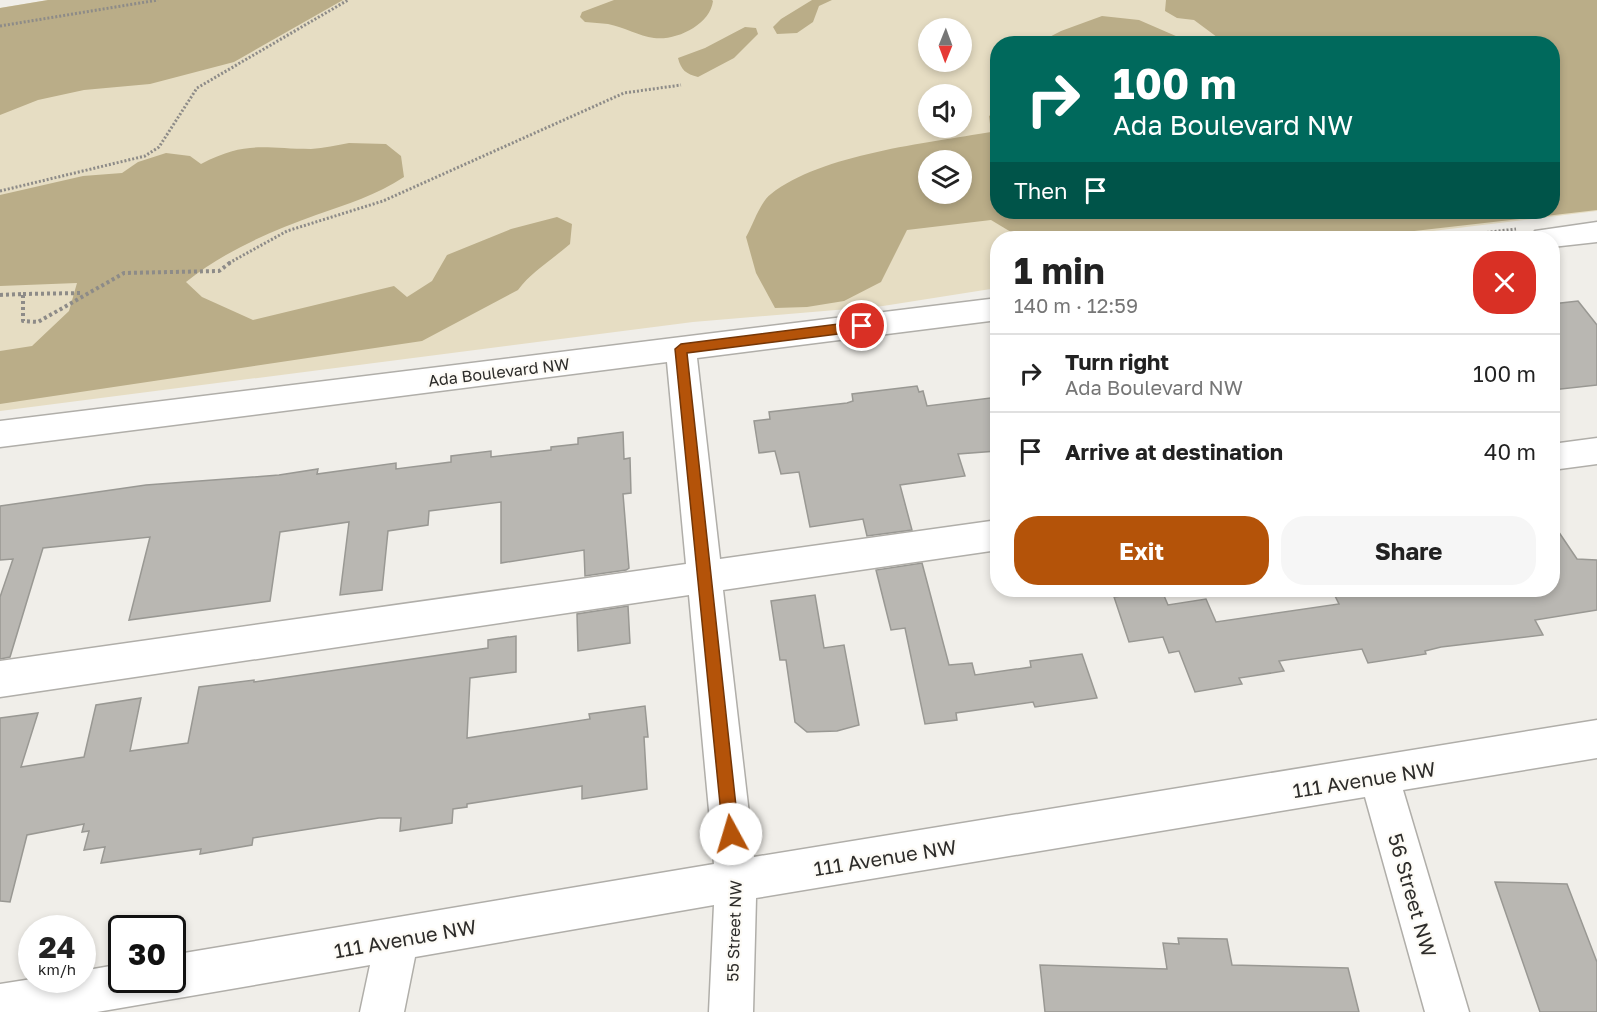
<!DOCTYPE html>
<html lang="en">
<head>
<meta charset="utf-8">
<style>
  :root { --surface:#fff; --page:#f6f6f6; --text:#222; --muted:#767676; --line:#e0e0e0; --accent:#b45309 }
  body { margin:0; font-family:"Golos Text",sans-serif; background:var(--page); color:var(--text); height:100vh; display:flex; flex-direction:column; font-size:22px; white-space:nowrap }
  * { box-sizing:border-box; margin:0 }
  p { font-size:20px; color:var(--muted) }
  .icon { flex:none; width:33px; height:33px; fill:none; stroke:currentColor; stroke-width:2; stroke-linecap:round; stroke-linejoin:round }
  .map { position:relative; flex:1; overflow:hidden }
  .panel { position:absolute; left:990px; top:231px; width:570px; height:366px; display:flex; flex-direction:column; background:var(--surface); border-radius:24px; box-shadow:0 3px 9px #0003 }
  .panel>* { flex:none }
  .banner { position:absolute; left:990px; top:36px; width:570px; height:183px; border-radius:24px; box-shadow:0 3px 9px #0003; background:#00695c; color:#fff; overflow:hidden }
  .needle { width:39px; rotate:181deg }
  .controls { position:absolute; left:918px; top:18px; display:grid; gap:12px }
  .controls a { display:grid; place-items:center; width:54px; height:54px; border-radius:50%; background:var(--surface); box-shadow:0 3px 9px #0003; font-size:30px }
  .speed { position:absolute; left:18px; top:915px; display:flex; gap:12px; font-size:30px; font-weight:700; text-align:center }
  .speed>* { display:grid; place-content:center; width:78px; height:78px; border-radius:50%; background:var(--surface); box-shadow:0 3px 9px #0003; line-height:1 }
  .speed small { font-size:15px; font-weight:400 }
  .speed .limit { border:3px solid #111; border-radius:9px; background:#fff; color:#111 }
  .pin { position:absolute; display:grid; place-items:center; width:51px; height:51px; color:#fff; margin:-26px; border:3px solid #fff; border-radius:50%; box-shadow:0 2px 6px #0007 }
  .me { position:absolute; width:66px; margin:-33px; rotate:354deg; stroke-linejoin:round; filter:drop-shadow(0 0 4px #0008) }
  .turn { display:flex; align-items:center; gap:21px; height:126px; padding:0 24px; font-size:27px }
  .turn .icon { width:78px; height:78px; stroke-width:2.5 }
  .turn b { display:block; font-size:42px; line-height:51px }
  .then { display:flex; align-items:center; height:57px; padding:0 24px; background:#0003; gap:12px; font-size:22px }
  .round { display:grid; place-items:center; flex:none; width:63px; height:63px; border-radius:24px; background:var(--page) }
  .overview { display:flex; align-items:center; justify-content:space-between; height:102px; padding:0 24px }
  h1 { font-size:36px; font-weight:700; line-height:45px }
  .primary-button { display:flex; gap:12px; margin-top:auto; padding:12px 24px }
  .primary-button a { flex:1; height:69px; border-radius:24px; background:var(--accent); color:#fff; font-size:24px; font-weight:700; line-height:69px; text-align:center }
  .primary-button a+a { background:var(--page); color:var(--text) }
  ul { padding:0; list-style:none }
  li { display:flex; align-items:center; gap:18px; height:78px; padding:0 24px; border-top:2px solid var(--line) }
  li div { flex:1 }
  li b { display:block; font-size:22px }
  li em { font-style:normal }
  .map>svg:first-child { display:block }
</style>
</head>
<body>
<div class="map">
<svg width="1597" height="1012" viewBox="0 0 1597 1012">
  <rect width="100%" height="100%" fill="#f0eee9"/>
  <path fill="#e6ddc3" fill-rule="evenodd" d="M 48,0 L 1597,0 L 1597,211 L 1375,238 L 998,238 L 997,288 L 883,306 L 693,322 L 0,411 L 0,8 ZM 928,28 L 962,28 L 962,62 L 928,62 ZM 998,44 L 1552,44 L 1552,212 L 998,212 ZM 928,94 L 962,94 L 962,128 L 928,128 ZM 928,160 L 962,160 L 962,194 L 928,194 Z"/>
  <path fill="#baad88" fill-rule="evenodd" d="M 48,0 L 343,0 L 234,62 L 150,84 L 84,90 L 38,100 L 0,115 L 0,8 Z
    M 614,0 L 712,0 L 713,1 C 710,25 676,41 654,38 C 639,36 624,27 608,24 C 601,23 593,23 585,22 L 580,17 L 582,12 Z
    M 812,0 L 832,0 L 819,6 L 813,22 L 797,33 L 777,34 L 773,27 L 781,19 Z
    M 1166,0 L 1597,0 L 1597,210 L 1353,238 L 1021,238 L 991,220 L 907,230 L 881,282 L 844,301 L 807,307 L 775,308 L 756,273 L 746,237 C 753,225 760,202 771,194 C 822,154 927,143 991,132 L 989,116 L 997,111 L 998,212 L 1552,212 L 1552,44 L 1225,43 L 1194,20 L 1177,18 L 1165,11 ZM 962,160 L 962,194 L 928,194 L 928,160 Z
    M 1102,16 L 1139,20 L 1192,43 L 1038,43 L 1061,31 Z
    M 745,27 L 756,28 L 758,34 L 734,58 L 698,77 C 686,74 681,70 678,58 L 705,48 Z
    M 349,143 L 386,144 L 401,156 L 404,177 C 377,195 347,204 316,215 C 271,231 223,252 186,282 L 202,297 L 253,320 L 394,286 L 407,297 L 432,281 L 447,255 L 511,229 L 557,217 L 572,224 L 570,244 C 553,259 531,272 518,290 L 422,341 L 0,404 L 0,351 L 32,346 L 69,311 L 77,283 L 0,286 L 0,195 L 83,176 L 122,173 L 138,162 L 166,153 L 190,156 L 201,164 C 247,140 264,149 311,149 C 324,148 337,145 349,143 Z"/>
  <path fill="#b9b7b2" stroke="#999893" stroke-width="1.5" d="M 1578,301 L 1597,325 L 1597,385 L 1552,390 L 1552,304 Z
    M 917,386 L 919,392 L 923,391 L 927,406 L 998,397 L 997,451 L 958,454 L 965,476 L 900,485 L 912,530 L 867,536 L 863,519 L 810,527 L 799,472 L 781,474 L 775,451 L 759,453 L 754,421 L 770,419 L 769,412 L 847,403 L 853,401 L 852,394 Z
    M 623,432 L 624,459 L 630,458 L 631,493 L 623,494 L 629,568 L 626,570 L 585,576 L 584,550 L 501,563 L 501,502 L 429,511 L 428,525 L 388,531 L 382,590 L 340,595 L 349,522 L 280,532 L 270,601 L 129,620 L 150,537 L 43,548 L 10,657 L 0,659 L 0,597 L 13,559 L 0,560 L 0,506 L 146,485 L 279,475 L 318,469 L 317,474 L 396,463 L 396,469 L 451,462 L 451,456 L 491,451 L 491,457 L 551,450 L 551,447 L 578,444 L 578,438 Z
    M 1552,522 L 1577,559 L 1597,560 L 1597,610 L 1535,620 L 1543,635 L 1441,647 L 1425,651 L 1426,654 L 1368,663 L 1362,649 L 1279,661 L 1284,671 L 1239,678 L 1242,684 L 1195,692 L 1179,651 L 1169,653 L 1163,637 L 1129,642 L 1114,597 L 1162,591 L 1168,605 L 1206,599 L 1216,622 L 1339,604 L 1332,590 L 1552,590 Z
    M 922,563 L 949,665 L 972,663 L 975,675 L 1031,667 L 1030,661 L 1082,654 L 1097,698 L 1035,707 L 1033,702 L 956,713 L 957,720 L 925,724 L 905,628 L 891,630 L 876,570 Z
    M 815,595 L 824,648 L 844,645 L 859,725 L 837,731 L 807,732 L 795,722 L 786,660 L 780,660 L 771,601 Z
    M 628,606 L 630,643 L 578,651 L 577,614 Z
    M 516,636 L 516,672 L 470,678 L 467,738 L 590,719 L 589,714 L 645,706 L 648,737 L 644,737 L 647,789 L 582,799 L 582,786 L 467,804 L 467,807 L 453,809 L 452,823 L 400,831 L 401,818 L 379,818 L 253,838 L 252,845 L 200,854 L 201,849 L 101,863 L 105,847 L 84,850 L 89,831 L 82,832 L 84,824 L 27,835 L 10,902 L 0,901 L 0,718 L 38,713 L 21,767 L 84,757 L 96,705 L 141,698 L 130,751 L 188,743 L 199,687 L 254,680 L 254,682 L 488,648 L 488,640 Z
    M 1495,882 L 1567,884 L 1597,962 L 1597,1012 L 1540,1012 Z
    M 1178,938 L 1227,939 L 1232,965 L 1348,968 L 1359,1012 L 1045,1012 L 1040,965 L 1167,969 L 1163,943 L 1179,944 Z"/>
  <g fill="none" stroke-linecap="round" stroke-linejoin="round">
    <defs>
      <path id="minor" d="M 1597,222 L 1597,242 L 1552,247 L 1552,238 L 1531,238 L 1535,231 Z
        M 998,298 L 998,320 L 697,358 L 720,559 L 998,520 L 998,550 L 723,590 L 754,857 L 1597,720 L 1597,758 L 1403,790 L 1469,1012 L 1425,1012 L 1365,797 L 756,898 L 753,1012 L 709,1012 L 714,905 L 415,957 L 404,1012 L 360,1012 L 370,965 L 97,1012 L 0,1012 L 0,984 L 32,979 L 82,980 L 82,971 L 122,964 L 122,980 L 172,980 L 172,955 L 714,864 L 689,595 L 0,697 L 0,661 L 686,564 L 667,362 L 0,447 L 0,421 Z
        M 1597,438 L 1597,464 L 1552,470 L 1552,444 Z"/>
    </defs>
    <use href="#minor" stroke="#b0aea9" stroke-width="3"/>
    <path stroke="#8d8b88" stroke-width="3" stroke-dasharray="2 2" stroke-linecap="butt" d="M 0,26 L 158,0
      M 0,191 L 145,156 L 159,147 L 197,88 L 348,0
      M 1439,238 L 1516,229
      M 229,263 L 287,231 L 383,201 L 624,93 L 681,85"/>
    <path stroke="#8d8b88" stroke-width="4" stroke-dasharray="3 3" stroke-linecap="butt" d="M 23,294 L 83,293
      M 0,295 L 23,294 L 23,321 L 38,322 L 124,273 L 219,271 L 231,262"/>
    <use href="#minor" fill="#fff" fill-rule="evenodd"/>
  </g>
  <path fill="#b45309" stroke="#753606" stroke-width="1.5" d="M 862,321 L 868,326 L 862,331 L 687,353 L 739,834 L 737,840 L 731,842 L 725,840 L 723,834 L 675,349 L 681,344 Z"/>
  <g text-anchor="middle" dominant-baseline="central" stroke-width="4.5" stroke-linejoin="round" paint-order="stroke">
    <g font-size="16" fill="#2d2c2a" stroke="#fdfbf6">
      <text transform="translate(499 372) rotate(-7)">Ada Boulevard NW</text>
      <text transform="translate(734 931) rotate(-88)">55 Street NW</text>
    </g>
    <g font-size="20" fill="#2d2c2a" stroke="#fdfbf6">
      <text transform="translate(1364 779) rotate(-9)">111 Avenue NW</text>
      <text transform="translate(885 857) rotate(-9)">111 Avenue NW</text>
      <text transform="translate(1413 895) rotate(74)">56 Street NW</text>
      <text transform="translate(405 938) rotate(-10)">111 Avenue NW</text>
    </g>
  </g>
</svg>
<div class="controls">
<a><svg class="needle" viewBox="-14 -14 28 28"><path d="M0-13l5 13h-10z" fill="#e53935"/><path d="M0 13l5-13h-10z" fill="#767676"/></svg></a>
<a><svg class="icon" aria-label="sound" viewBox="0 0 24 24"><path d="M4 9h4l5-4v14l-5-4H4zM17 9q2 3 0 6"/></svg></a>
<a><svg class="icon" aria-label="layers" viewBox="0 0 24 24"><path d="M12 4l9 5-9 5-9-5zM3 14l9 5 9-5"/></svg></a>
</div>
<div class="speed"><div>24<small>km/h</small></div><div class="limit">30</div></div>
<div class="pin" style="left:862px;top:326px;background:#d93025"><svg class="icon" aria-label="arrive" viewBox="0 0 24 24"><path d="M6 21V4h12l-3 4 3 4H6"/></svg></div>
<svg class="me" style="left:731px;top:834px" viewBox="-20 -20 40 40"><circle r="19" fill="#fff"/><path d="M0-13L10 11 0 6-10 11z" fill="#b45309"/></svg>
<div class="banner">
<div class="turn"><svg class="icon" aria-label="right" viewBox="0 0 24 24"><path d="M7 20v-9h11M14 6l5 5-5 5"/></svg><div><b>100 m</b>Ada Boulevard NW</div></div>
<div class="then">Then<svg class="icon" aria-label="arrive" viewBox="0 0 24 24"><path d="M6 21V4h12l-3 4 3 4H6"/></svg></div>
</div>
<section class="panel">
<div class="overview"><div><h1>1 min</h1><p>140 m · 12:59</p></div><a class="round" style="background:#d93025;color:#fff"><svg class="icon" aria-label="close" viewBox="0 0 24 24"><path d="M6 6l12 12M18 6L6 18"/></svg></a></div>
<ul>
<li><svg class="icon" aria-label="right" viewBox="0 0 24 24"><path d="M7 20v-9h11M14 6l5 5-5 5"/></svg><div><b>Turn right</b><p>Ada Boulevard NW</p></div><em>100 m</em></li>
<li><svg class="icon" aria-label="arrive" viewBox="0 0 24 24"><path d="M6 21V4h12l-3 4 3 4H6"/></svg><div><b>Arrive at destination</b></div><em>40 m</em></li>
</ul>
<div class="primary-button"><a>Exit</a><a>Share</a></div>
</section>
</div>
</body>
</html>
